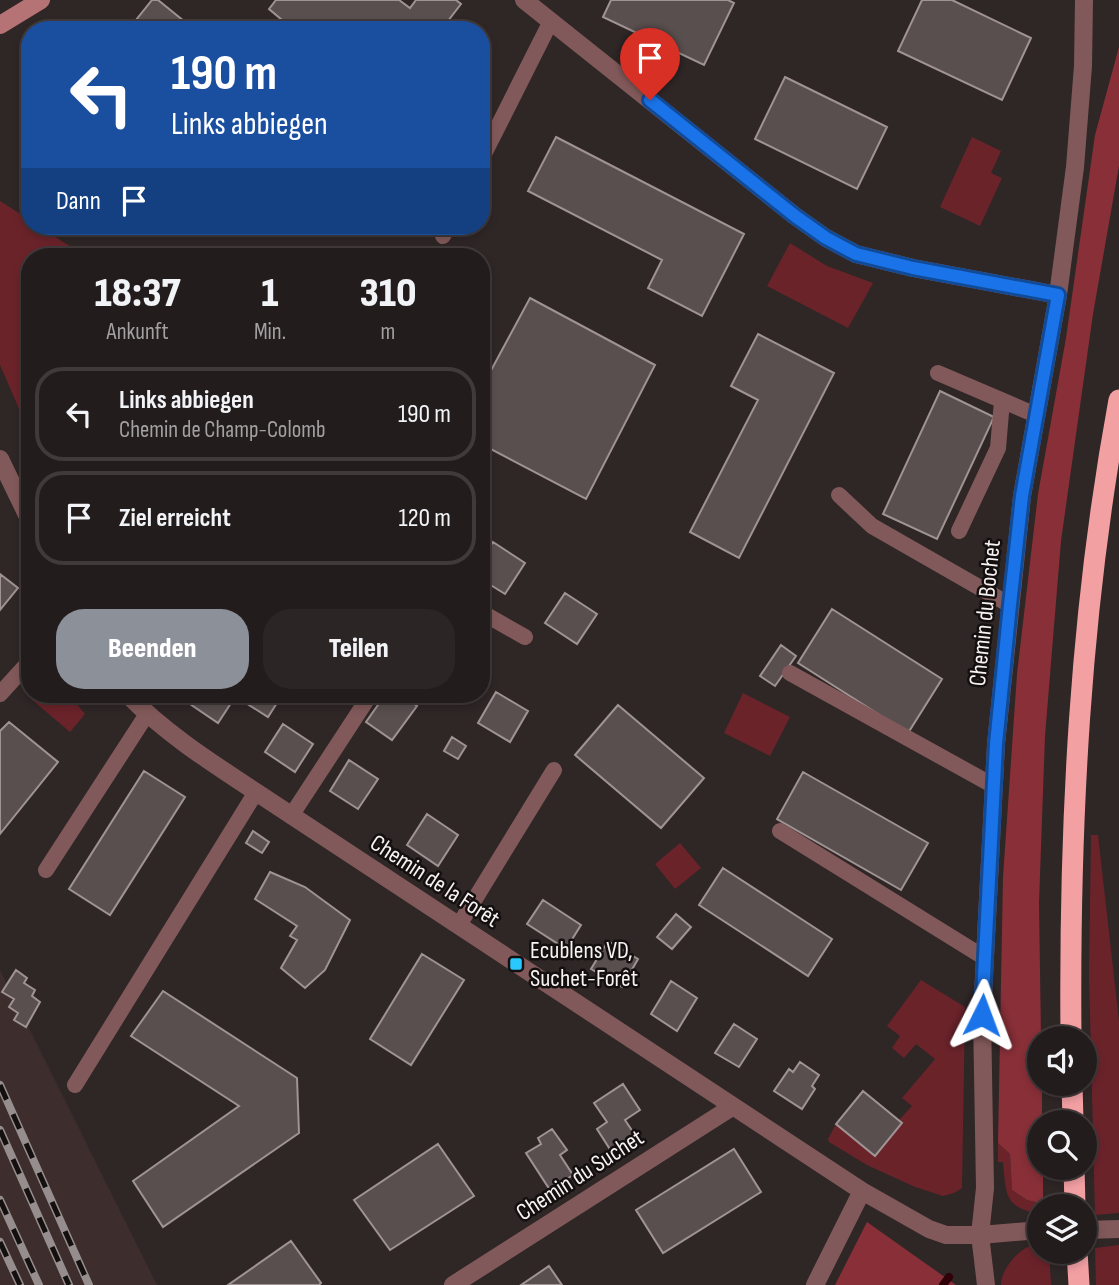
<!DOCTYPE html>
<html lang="de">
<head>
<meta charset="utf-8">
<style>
  :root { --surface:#231c1c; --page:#2b2525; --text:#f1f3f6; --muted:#a3a1a3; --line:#403a3b; --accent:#8c9099 }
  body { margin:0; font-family:"Sofia Sans Condensed",sans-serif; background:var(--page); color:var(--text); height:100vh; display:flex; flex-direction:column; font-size:26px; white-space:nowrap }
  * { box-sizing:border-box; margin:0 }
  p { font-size:23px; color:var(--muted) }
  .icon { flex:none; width:38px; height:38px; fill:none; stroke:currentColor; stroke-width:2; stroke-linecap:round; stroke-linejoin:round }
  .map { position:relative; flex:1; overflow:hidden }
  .side { position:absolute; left:21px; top:248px; width:469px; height:455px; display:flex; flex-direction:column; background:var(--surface); border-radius:28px; box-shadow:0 4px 10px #0003,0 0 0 2px var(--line) }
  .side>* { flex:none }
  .top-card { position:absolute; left:21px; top:21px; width:469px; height:214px; border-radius:28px; box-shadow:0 4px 10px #0003,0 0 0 2px var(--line); background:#1a4fa0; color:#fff; overflow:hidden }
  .fabs { position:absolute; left:1027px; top:1026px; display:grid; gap:14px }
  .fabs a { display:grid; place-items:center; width:70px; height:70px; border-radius:50%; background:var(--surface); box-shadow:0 4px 10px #0003,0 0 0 2px var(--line); font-size:35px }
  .pin { position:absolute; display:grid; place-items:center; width:60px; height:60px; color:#fff; margin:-72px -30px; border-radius:50% 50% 50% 0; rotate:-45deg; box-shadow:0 0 7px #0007 }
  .pin .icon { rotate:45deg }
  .me { position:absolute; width:77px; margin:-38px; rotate:3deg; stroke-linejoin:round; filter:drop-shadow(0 0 5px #0008) }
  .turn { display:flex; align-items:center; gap:24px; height:147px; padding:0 35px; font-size:32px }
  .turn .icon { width:91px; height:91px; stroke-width:2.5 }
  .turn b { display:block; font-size:49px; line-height:60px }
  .then { display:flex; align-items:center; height:66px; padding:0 35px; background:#0003; gap:14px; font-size:26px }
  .eta { display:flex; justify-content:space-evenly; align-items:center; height:119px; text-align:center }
  .eta b { font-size:42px; font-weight:800; line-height:49px }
  .button { display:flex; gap:14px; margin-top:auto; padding:14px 35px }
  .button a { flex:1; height:80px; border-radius:28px; background:var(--accent); color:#fff; font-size:28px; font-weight:800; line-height:80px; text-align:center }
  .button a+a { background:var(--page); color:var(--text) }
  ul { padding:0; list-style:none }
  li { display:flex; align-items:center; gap:21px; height:94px; margin:0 14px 10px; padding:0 21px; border:4px solid var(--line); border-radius:28px }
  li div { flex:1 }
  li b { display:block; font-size:26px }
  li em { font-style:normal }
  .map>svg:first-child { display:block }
</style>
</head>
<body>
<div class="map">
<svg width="1119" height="1285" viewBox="0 0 1119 1285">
  <rect width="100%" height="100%" fill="#2f2626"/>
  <path fill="#3d2d2d" d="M 0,970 L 157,1285 L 0,1285 Z"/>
  <path fill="#6b232a" d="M 972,137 L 1001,151 L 991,173 L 1002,178 L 980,226 L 940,207 Z
    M 0,201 L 30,220 L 30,226 L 38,226 L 87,257 L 30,257 L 30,434 L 0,365 Z
    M 790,243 L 827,266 L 873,283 L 848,328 L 767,286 Z
    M 743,693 L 790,717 L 770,756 L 724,733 Z
    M 36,695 L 69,695 L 85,714 L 70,732 L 31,699 Z
    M 1091,835 L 1098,835 L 1119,1021 L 1119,1213 L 1095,1215 L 1089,974 Z
    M 680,843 L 701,868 L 675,889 L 655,864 Z
    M 921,980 L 965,1007 L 962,1188 L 954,1193 L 943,1196 L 915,1187 L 867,1165 L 829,1142 L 828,1139 L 836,1124 L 875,1156 L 902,1123 L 899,1120 L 912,1106 L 902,1098 L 935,1059 L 916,1044 L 904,1058 L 892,1048 L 900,1036 L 887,1026 Z
    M 998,1143 L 1010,1154 L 1012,1190 L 1027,1200 L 1043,1204 L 1044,1206 L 1040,1206 L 1039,1214 C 1004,1207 1006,1194 1003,1162 L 998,1162 Z
    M 1039,1244 L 1040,1251 L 1049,1251 L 1051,1285 L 1001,1285 C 1001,1271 1015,1253 1028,1247 C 1031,1245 1036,1245 1039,1244 Z
    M 1119,1245 L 1119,1285 L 1096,1285 L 1095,1248 Z"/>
  <path fill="#892f38" d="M 1119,47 L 1119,166 L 1093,314 L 1061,541 L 1045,736 L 1039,903 L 1041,1038 L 1040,1038 L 1040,1083 L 1042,1083 L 1042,1122 L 1040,1122 L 1040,1167 L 1043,1167 L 1043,1204 L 1027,1200 L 1012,1190 L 1010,1154 L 998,1143 L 1003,877 L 1017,674 L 1038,494 L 1066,338 L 1095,135 Z
    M 867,1222 L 956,1285 L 835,1285 Z"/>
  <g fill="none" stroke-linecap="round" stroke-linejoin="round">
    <path stroke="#300208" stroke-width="8" d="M 943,1285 L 949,1277"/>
  </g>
  <path fill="#5a4f4f" stroke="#9f9493" stroke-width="2" d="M 152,0 L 158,0 L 195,30 L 128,30 Z
    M 276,0 L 399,0 L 410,8 L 416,0 L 456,0 L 461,4 L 441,30 L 294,30 L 269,9 Z
    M 611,0 L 728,0 L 734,3 L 704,65 L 603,17 Z
    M 922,0 L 952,0 L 1031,38 L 1002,100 L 898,51 Z
    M 785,77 L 887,127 L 857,189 L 755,139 Z
    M 556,137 L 744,234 L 702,316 L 648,288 L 662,260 L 528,191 Z
    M 530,298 L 655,365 L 586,499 L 481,444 L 481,389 Z
    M 758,334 L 834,373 L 739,558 L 690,532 L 758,400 L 731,386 Z
    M 940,391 L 994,417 L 937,539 L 883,514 Z
    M 493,542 L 525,563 L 505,594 L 481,579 L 481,560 Z
    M 0,574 L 18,588 L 0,610 Z
    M 565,593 L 597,614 L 577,644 L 545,623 Z
    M 832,609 L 942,679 L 908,733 L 798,663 Z
    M 781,645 L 796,656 L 775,686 L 760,676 Z
    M 496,692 L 528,711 L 510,742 L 478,723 Z
    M 197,695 L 225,695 L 233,700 L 218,723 L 190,704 Z
    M 244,695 L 282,695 L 268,717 L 241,700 Z
    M 385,695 L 401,695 L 417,706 L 392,740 L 366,722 Z
    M 618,705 L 704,778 L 661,828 L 575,755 Z
    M 9,722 L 58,762 L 0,834 L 0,731 Z
    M 283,724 L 313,744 L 295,772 L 265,752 Z
    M 452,737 L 466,746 L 458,759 L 444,751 Z
    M 349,760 L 378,779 L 358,809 L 330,791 Z
    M 144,771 L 185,797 L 110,915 L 69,889 Z
    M 803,772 L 928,843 L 901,890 L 777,819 Z
    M 427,814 L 458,835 L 438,866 L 407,845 Z
    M 253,831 L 269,842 L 262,853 L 246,843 Z
    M 723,868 L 832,939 L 808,976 L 699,905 Z
    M 270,872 L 305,887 L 350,920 L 325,970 L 305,988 L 281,968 L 297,940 L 290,936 L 297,926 L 255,899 Z
    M 543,900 L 581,925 L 566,949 L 527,924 Z
    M 676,914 L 691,927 L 672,949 L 657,937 Z
    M 608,941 L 638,959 L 622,987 L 591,969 Z
    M 422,954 L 464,980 L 411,1065 L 370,1039 Z
    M 16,970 L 27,978 L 24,983 L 35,990 L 32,996 L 40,1002 L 26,1027 L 14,1020 L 18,1013 L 9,1007 L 14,999 L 2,992 Z
    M 671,981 L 697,998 L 677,1031 L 651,1014 Z
    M 163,991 L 297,1078 L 299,1133 L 163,1227 L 133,1181 L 239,1106 L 131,1036 Z
    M 734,1024 L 757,1039 L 739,1067 L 715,1053 Z
    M 800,1062 L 819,1075 L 812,1086 L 815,1089 L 802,1109 L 774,1091 L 789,1069 L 793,1072 Z
    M 623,1084 L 640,1110 L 625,1120 L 637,1138 L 613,1154 L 597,1129 L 607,1122 L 594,1103 Z
    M 863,1091 L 902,1123 L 875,1156 L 836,1124 Z
    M 552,1129 L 567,1150 L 560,1155 L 573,1175 L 550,1190 L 526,1153 L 541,1144 L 538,1138 Z
    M 438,1144 L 474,1196 L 390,1250 L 354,1200 Z
    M 734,1149 L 761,1192 L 663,1253 L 636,1210 Z
    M 291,1241 L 321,1283 L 319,1285 L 228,1285 Z
    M 549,1266 L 562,1285 L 521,1285 Z"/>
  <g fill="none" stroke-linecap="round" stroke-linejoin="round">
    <path stroke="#82595a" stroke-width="16" d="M 481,160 L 551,21
      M 443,236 L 448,226
      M 938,373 L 1036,415
      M 839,495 L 872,526 L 1010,605
      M 959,531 L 998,448 L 1002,401
      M 481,612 L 525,637
      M 790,673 L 994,786
      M 0,694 L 30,661
      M 291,816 L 370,695
      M 780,831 L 985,958
      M 46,870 L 147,714
      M 459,925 L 554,770
      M 75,1085 L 256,792"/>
    <path stroke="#82595a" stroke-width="18" d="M 524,0 L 795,216 L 826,238 L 856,254 L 913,268 L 1058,295
      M 0,459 L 30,521
      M 128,695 C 165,733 212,763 256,792 L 862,1191 L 929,1229 L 946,1235 L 980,1235 L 1040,1230
      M 1085,1230 L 1119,1229
      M 453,1285 L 732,1107
      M 815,1285 L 862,1191
      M 986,1285 L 980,1235 L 985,1188 L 982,1015 L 996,744 L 1022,496 L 1058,295 L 1075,167 L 1083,66 L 1084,0"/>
    <path stroke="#b57375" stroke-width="18" d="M 0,25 L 41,0"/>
    <path stroke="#f3a0a3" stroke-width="21" d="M 1071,1038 C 1069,824 1080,610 1119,400
      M 1072,1083 L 1073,1122
      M 1074,1167 L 1075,1206
      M 1077,1251 L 1079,1285"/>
    <defs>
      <path id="rail" d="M 0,1085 L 89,1285
        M 0,1130 L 69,1285
        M 0,1200 L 39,1285
        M 0,1242 L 20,1285"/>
    </defs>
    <use href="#rail" stroke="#968e8e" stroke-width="8"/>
    <use href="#rail" stroke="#141010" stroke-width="5" stroke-dasharray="16" stroke-linecap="butt"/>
  </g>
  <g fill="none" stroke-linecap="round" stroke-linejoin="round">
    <defs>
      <path id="route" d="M 650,100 L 795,216 L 826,238 L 856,254 L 913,268 L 1058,295 L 1022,496 L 1010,605 L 996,744 L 982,1015"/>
    </defs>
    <use href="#route" stroke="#114b97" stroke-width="18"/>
    <use href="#route" stroke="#1a73e8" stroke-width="12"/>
  </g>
  <rect fill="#29c8ff" stroke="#141010" stroke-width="2.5" x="509" y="957" width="14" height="14" rx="3.5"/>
  <g text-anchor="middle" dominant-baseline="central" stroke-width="5" stroke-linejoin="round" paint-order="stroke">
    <g font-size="24" fill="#f9f2f2" stroke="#141010">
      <text transform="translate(985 613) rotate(-84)">Chemin du Bochet</text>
      <text transform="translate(435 881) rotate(33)">Chemin de la Forêt</text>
      <text transform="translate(580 1175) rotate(-33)">Chemin du Suchet</text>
    </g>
    <g font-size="24" fill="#f9f2f2" stroke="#141010" text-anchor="start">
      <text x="530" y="950">Ecublens VD,<tspan x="530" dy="28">Suchet-Forêt</tspan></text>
    </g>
  </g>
</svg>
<div class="fabs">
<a><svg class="icon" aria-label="sound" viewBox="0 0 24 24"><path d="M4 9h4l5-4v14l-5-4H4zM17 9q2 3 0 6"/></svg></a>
<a><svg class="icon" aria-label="search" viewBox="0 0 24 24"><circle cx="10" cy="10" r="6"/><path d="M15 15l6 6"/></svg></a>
<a><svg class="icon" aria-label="layers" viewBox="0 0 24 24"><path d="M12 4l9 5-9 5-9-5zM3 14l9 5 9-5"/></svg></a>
</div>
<div class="pin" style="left:650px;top:100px;background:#d93025"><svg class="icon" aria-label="arrive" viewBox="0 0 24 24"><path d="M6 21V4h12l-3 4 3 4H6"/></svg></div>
<svg class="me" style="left:982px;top:1015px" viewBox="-20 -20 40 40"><path d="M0-17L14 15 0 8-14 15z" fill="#1a73e8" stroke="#fff" stroke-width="4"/></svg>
<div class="top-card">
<div class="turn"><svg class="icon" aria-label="left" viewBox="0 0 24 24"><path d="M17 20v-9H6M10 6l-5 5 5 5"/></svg><div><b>190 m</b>Links abbiegen</div></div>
<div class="then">Dann<svg class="icon" aria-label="arrive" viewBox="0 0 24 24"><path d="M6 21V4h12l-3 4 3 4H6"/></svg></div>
</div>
<section class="side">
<div class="eta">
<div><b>18:37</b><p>Ankunft</p></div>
<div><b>1</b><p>Min.</p></div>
<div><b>310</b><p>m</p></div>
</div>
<ul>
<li><svg class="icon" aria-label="left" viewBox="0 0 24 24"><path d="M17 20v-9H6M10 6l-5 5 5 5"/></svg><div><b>Links abbiegen</b><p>Chemin de Champ-Colomb</p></div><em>190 m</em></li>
<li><svg class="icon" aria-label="arrive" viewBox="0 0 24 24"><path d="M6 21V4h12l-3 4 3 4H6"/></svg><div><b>Ziel erreicht</b></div><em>120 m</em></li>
</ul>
<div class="button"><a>Beenden</a><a>Teilen</a></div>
</section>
</div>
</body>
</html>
